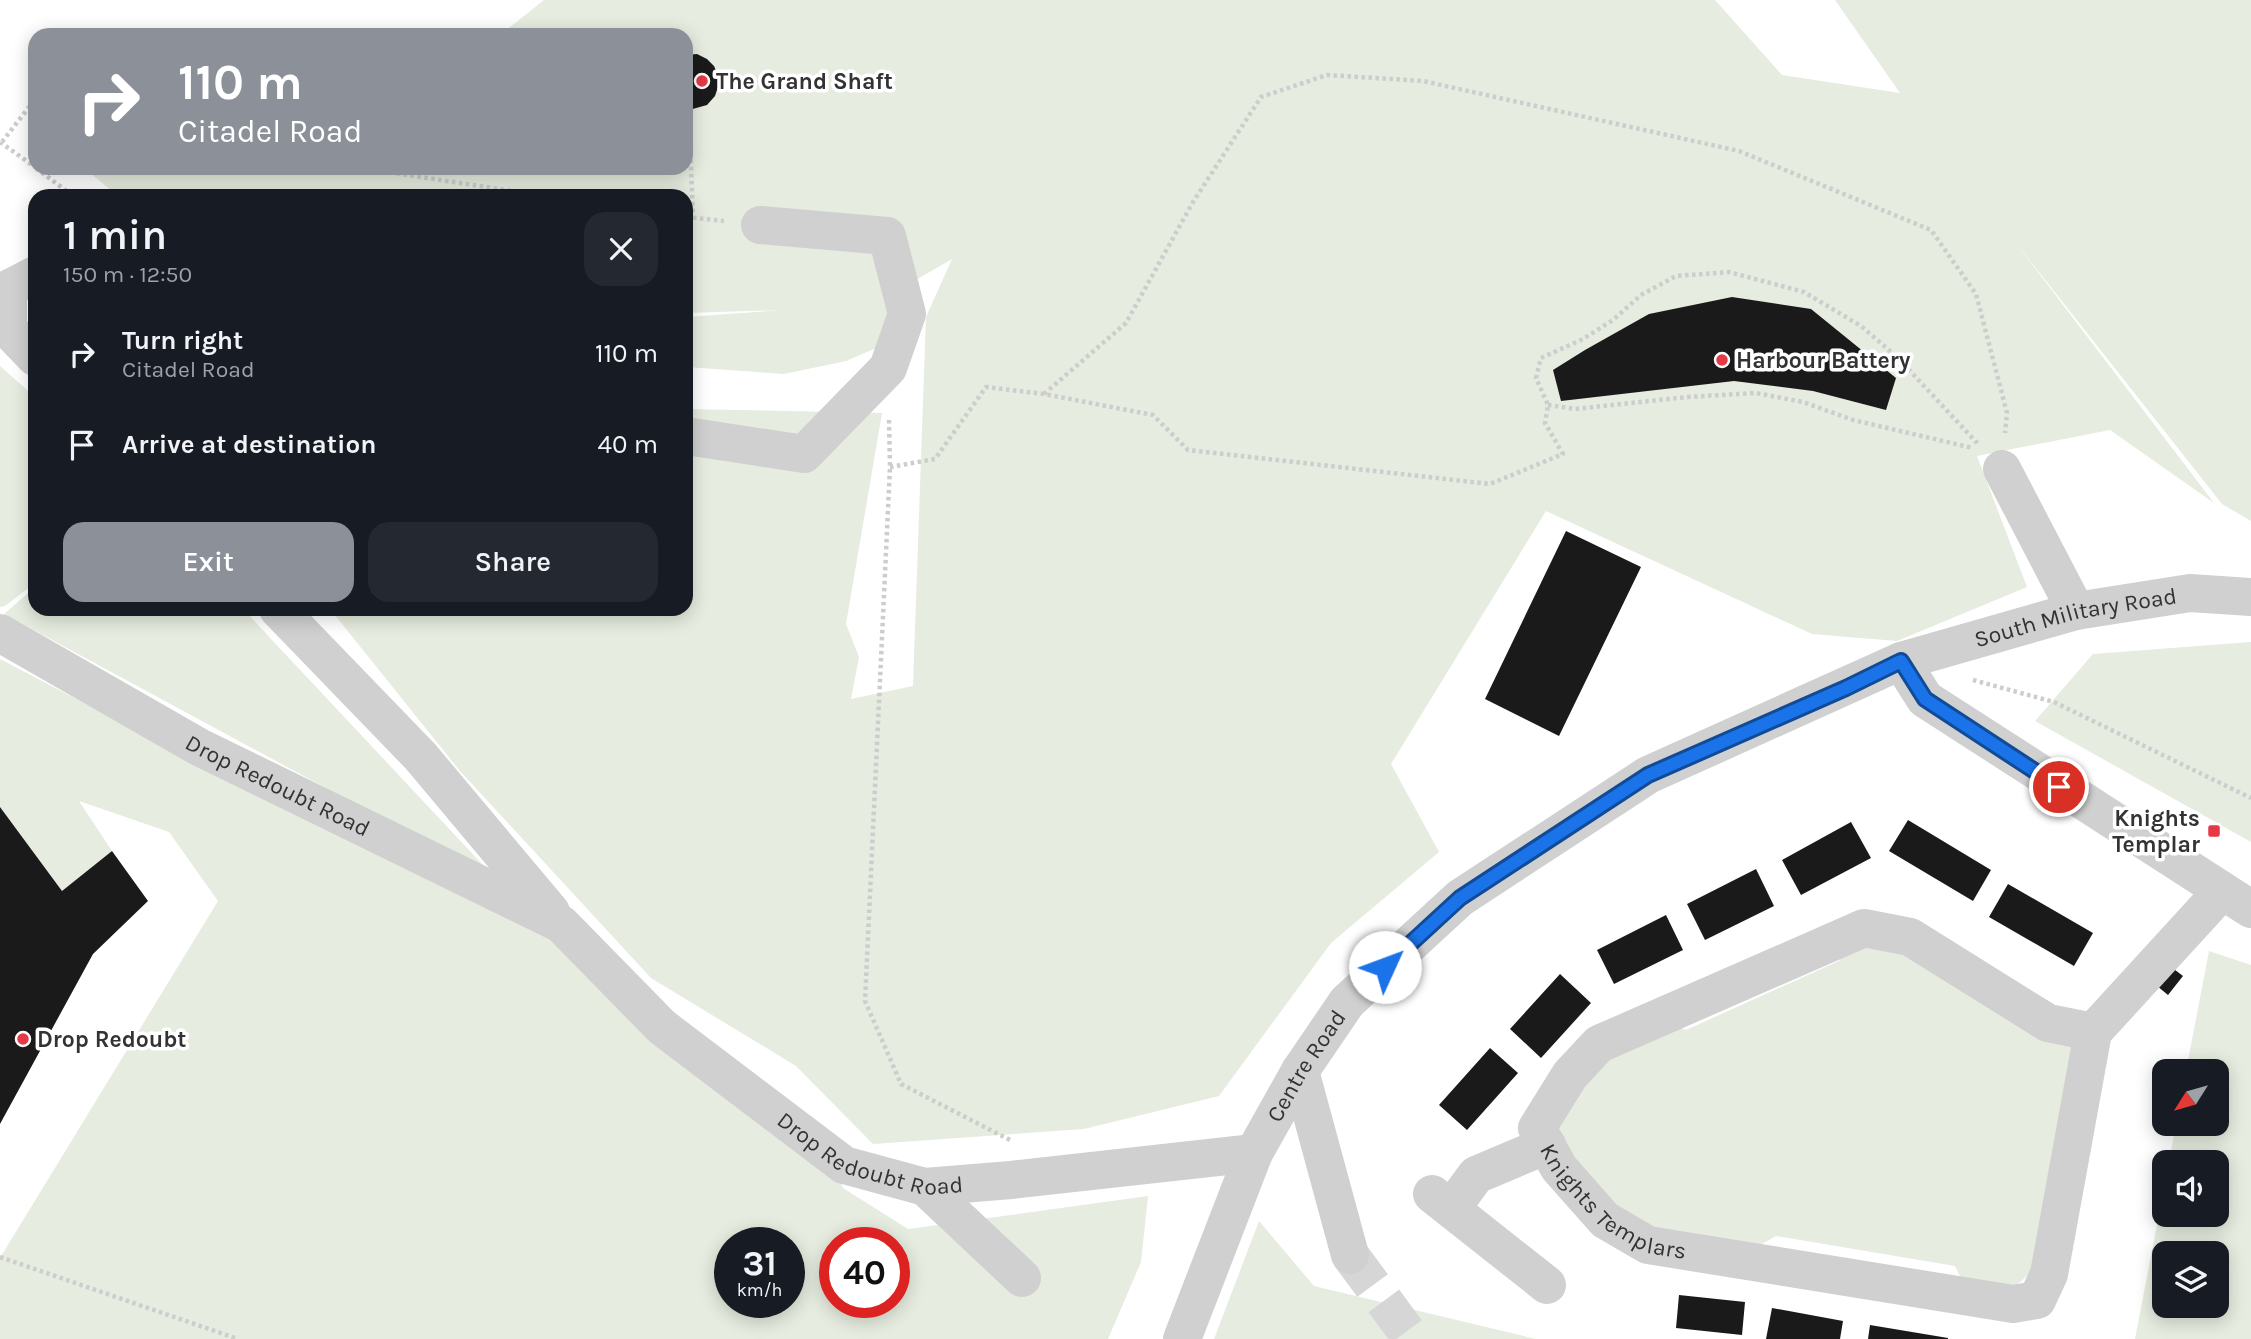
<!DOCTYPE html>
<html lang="en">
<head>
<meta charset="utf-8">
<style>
  :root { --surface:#171b24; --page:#242831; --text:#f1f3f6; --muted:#9ea1a6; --accent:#8c9099 }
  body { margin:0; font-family:Karla,sans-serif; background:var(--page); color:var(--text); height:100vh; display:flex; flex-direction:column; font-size:26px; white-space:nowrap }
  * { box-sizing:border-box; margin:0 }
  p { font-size:23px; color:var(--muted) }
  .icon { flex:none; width:38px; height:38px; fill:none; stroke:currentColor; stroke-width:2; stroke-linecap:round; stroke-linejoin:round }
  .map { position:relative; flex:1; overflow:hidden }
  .drawer { position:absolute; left:28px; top:189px; width:665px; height:427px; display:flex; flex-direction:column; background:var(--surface); border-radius:21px; box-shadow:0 4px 18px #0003 }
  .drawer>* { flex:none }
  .banner { position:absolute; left:28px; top:28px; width:665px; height:147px; border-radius:21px; box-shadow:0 4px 18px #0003; background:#8c9099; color:#fff; overflow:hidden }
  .needle { width:46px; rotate:233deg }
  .controls { position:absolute; left:2152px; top:1059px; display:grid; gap:14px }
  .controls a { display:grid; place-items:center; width:77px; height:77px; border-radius:14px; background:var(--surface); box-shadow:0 4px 18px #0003; font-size:35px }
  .speed { position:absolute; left:714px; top:1227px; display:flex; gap:14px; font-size:35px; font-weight:700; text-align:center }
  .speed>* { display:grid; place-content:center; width:91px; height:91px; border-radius:50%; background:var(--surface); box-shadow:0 4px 18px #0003; line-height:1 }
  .speed small { font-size:18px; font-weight:400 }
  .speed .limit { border:10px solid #d22; background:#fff; color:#111 }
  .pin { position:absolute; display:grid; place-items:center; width:60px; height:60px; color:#fff; margin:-30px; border:4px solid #fff; border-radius:50%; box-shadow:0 2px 7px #0007 }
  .me { position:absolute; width:77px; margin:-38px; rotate:47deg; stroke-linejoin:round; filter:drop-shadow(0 0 5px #0008) }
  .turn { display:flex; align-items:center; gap:24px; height:147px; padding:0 35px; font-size:32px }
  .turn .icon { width:91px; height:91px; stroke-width:2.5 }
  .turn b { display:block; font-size:49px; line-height:60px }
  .round { display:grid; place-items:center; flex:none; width:74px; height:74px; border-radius:21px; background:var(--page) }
  .head { display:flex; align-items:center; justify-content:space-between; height:119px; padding:0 35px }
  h1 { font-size:42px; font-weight:600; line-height:52px }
  .button { display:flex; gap:14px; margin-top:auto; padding:14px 35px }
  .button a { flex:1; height:80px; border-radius:21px; background:var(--accent); color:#fff; font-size:28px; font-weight:600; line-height:80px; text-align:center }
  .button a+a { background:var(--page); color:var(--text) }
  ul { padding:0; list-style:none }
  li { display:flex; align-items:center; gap:21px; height:91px; padding:0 35px }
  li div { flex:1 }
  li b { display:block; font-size:26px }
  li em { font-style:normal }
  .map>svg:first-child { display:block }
</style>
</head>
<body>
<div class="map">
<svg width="2251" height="1339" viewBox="0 0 2251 1339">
  <rect width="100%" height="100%" fill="#fff"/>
  <path fill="#e6ecdf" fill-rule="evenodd" d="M 544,0 L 1715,0 L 1782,75 L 1900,93 L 1835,0 L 2251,0 L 2251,521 L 2222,504 L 2012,238 L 2214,503 L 2110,430 L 1977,456 L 2027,587 L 1897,641 L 1812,634 L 1546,511 L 1391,764 L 1439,852 L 1331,943 L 1219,1096 L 1084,1129 L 873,1144 L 796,1066 L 651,978 L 460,771 L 330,609 L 686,609 L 686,409 L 882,413 L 846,624 L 859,657 L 851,699 L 913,686 L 926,317 L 952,259 L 883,299 L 897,316 L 888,343 L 846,361 L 784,374 L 686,367 L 686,317 L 784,310 L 686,313 L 686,196 L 118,196 L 84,168 L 686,168 L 686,35 L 500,35 Z
    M 0,366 L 35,397 L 35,583 L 5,606 L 0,607 Z
    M 35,587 L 35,609 L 243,609 L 498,881 L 4,614 Z
    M 2251,642 L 2251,842 L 2035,721 L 2093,654 Z
    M 0,659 L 239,784 L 549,929 L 840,1179 L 843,1188 L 908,1229 L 1148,1196 L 1141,1262 L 1108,1339 L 0,1339 L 0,1258 L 218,901 L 169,832 L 79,801 L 112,851 L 62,891 L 0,807 ZM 730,1242 L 789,1242 L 789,1302 L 730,1302 ZM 835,1242 L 894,1242 L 894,1302 L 835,1302 Z
    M 1863,932 L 2078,1034 L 2040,1261 C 2012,1296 2005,1291 1964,1284 L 1955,1266 L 1776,1236 L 1755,1248 L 1652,1232 L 1614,1211 L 1572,1159 L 1558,1129 L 1575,1097 L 1610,1060 L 1665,1021 L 1686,1030 L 1839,961 L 1851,940 Z
    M 2209,951 L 2251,965 L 2251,1339 L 2135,1339 L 2165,1183 L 2165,1214 L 2217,1214 L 2217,1162 L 2169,1162 L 2176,1124 L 2217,1124 L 2217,1071 L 2186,1071 ZM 2165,1253 L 2217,1253 L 2217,1306 L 2165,1306 Z
    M 1259,1221 L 1314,1286 L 1536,1339 L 1214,1339 Z"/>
  <path fill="#1a1a1a" d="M 697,54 L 707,59 L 714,66 L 718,75 L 718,87 L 715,96 L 707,105 L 689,110 L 686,109 L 686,55 Z
    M 1732,297 L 1811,309 L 1896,378 L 1886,410 L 1813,391 L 1734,381 L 1561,401 L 1553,370 L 1585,350 L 1649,314 Z
    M 1566,531 L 1641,567 L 1559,736 L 1485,699 Z
    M 0,807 L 62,891 L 112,851 L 148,901 L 93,954 L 0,1124 Z
    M 1908,820 L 1991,870 L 1973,901 L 1889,851 Z
    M 1851,822 L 1871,858 L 1801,895 L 1782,860 Z
    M 1756,869 L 1774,906 L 1705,940 L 1687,904 Z
    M 2008,884 L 2093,933 L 2074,966 L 1989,917 Z
    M 1666,915 L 1683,950 L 1614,984 L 1597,950 Z
    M 2166,963 L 2183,976 L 2168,995 L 2151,981 Z
    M 1560,974 L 1591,1003 L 1541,1058 L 1510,1029 Z
    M 1490,1048 L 1518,1073 L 1467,1130 L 1439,1105 Z
    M 1679,1295 L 1745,1302 L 1742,1335 L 1676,1328 Z
    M 1772,1308 L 1843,1321 L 1840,1339 L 1766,1339 Z
    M 1870,1325 L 1948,1338 L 1948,1339 L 1868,1339 Z"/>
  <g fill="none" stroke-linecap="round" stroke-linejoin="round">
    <path stroke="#d6d6d6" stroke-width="38" stroke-dasharray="38 19" stroke-linecap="butt" d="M 1350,1255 L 1412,1339"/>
    <path stroke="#cdcdcd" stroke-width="4.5" stroke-dasharray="3.5 3.5" stroke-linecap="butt" d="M 687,55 L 693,219
      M 0,142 L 35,167
      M 2,142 L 29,107 L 35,109
      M 36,168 L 73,196
      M 219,168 L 230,172 L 238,168
      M 362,168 L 545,196
      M 686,217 L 724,221
      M 1044,394 L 1126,323 L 1193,202 L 1261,97 L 1327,75 L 1423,81 L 1739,151 L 1931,230 L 1976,294 L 2007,413 L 2005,433
      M 1548,405 L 1575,409 L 1687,397 L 1756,393 L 1803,402 L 1853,420 L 1973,448
      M 889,420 L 890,467 L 865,1001 L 901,1084 L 1012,1141
      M 890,467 L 935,459 L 986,387 L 1044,394 L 1153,415 L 1188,450 L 1490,484 L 1563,454 L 1545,423 L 1548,405 L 1536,378 L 1541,358 L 1583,339 L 1613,320 L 1641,295 L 1676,276 L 1729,272 L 1804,292 L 1861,326 L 1898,358 L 1978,444
      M 1973,680 L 2054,702 L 2251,798
      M 0,1257 L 238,1339"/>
    <g stroke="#d0d0d0" stroke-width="38">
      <path d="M 35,275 L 8,289 L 8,329 L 35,357"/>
      <path d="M 686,436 L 804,454 L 888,368 L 907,314 L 887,236 L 760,225"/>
      <path d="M 2002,469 L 2076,611"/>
      <path d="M 278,609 L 421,757 L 551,912"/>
      <path id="s1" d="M 0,633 L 199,747 L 561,924 L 662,1027 L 844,1165 L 925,1187 L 1011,1180 L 1254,1153"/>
      <path d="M 1901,661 L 1925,699 L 2251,909"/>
      <path id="s2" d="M 2093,1032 L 2048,1023 L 1910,937 L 1864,928 L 1599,1044 L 1570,1075 L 1537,1128 L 1559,1168 L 1605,1220 L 1648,1245 L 2013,1304 L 2037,1300 L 2049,1274 L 2093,1032 L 2222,891"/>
      <path d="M 1300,1071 L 1350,1255"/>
      <path d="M 925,1187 L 1022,1278"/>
      <path d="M 1432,1194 L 1547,1285"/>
      <path d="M 1451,1209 L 1476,1175 L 1547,1145"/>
      <path id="s3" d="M 1182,1339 L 1254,1153 L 1300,1071 L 1347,1002 L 1460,898 L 1648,775 L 1901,661 L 2076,611 L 2190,593 L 2251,597"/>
    </g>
  </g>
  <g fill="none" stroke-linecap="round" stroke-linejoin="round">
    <defs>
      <path id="route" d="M 1385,967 L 1460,898 L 1648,775 L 1846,688 L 1901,661 L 1925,699 L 2059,787"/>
    </defs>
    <use href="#route" stroke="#114b97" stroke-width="18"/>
    <use href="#route" stroke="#1a73e8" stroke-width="12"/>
  </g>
  <g fill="#e63946" stroke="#fff" stroke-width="2.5">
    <circle cx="702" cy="81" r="7"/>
    <circle cx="1722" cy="360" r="7"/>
    <rect x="2207" y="824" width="14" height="14" rx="3.5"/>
    <circle cx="23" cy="1039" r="7"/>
  </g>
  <g text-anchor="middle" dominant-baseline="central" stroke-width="7" stroke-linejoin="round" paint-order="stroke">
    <g font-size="23" font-weight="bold" fill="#333" stroke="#fff" text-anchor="start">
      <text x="716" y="81">The Grand Shaft</text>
      <text x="1736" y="360">Harbour Battery</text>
      <text x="2200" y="818" text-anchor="end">Knights<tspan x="2200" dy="26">Templar</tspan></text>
      <text x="37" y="1039">Drop Redoubt</text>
    </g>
    <g font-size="23" fill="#333" stroke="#fff">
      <text stroke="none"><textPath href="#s3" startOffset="1213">South Military Road</textPath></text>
      <text stroke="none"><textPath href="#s1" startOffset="317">Drop Redoubt Road</textPath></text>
      <text stroke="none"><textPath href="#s3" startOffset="301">Centre Road</textPath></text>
      <text stroke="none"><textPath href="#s1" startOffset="1026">Drop Redoubt Road</textPath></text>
      <text stroke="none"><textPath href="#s2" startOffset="761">Knights Templars</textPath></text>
    </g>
  </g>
</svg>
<div class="controls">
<a><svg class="needle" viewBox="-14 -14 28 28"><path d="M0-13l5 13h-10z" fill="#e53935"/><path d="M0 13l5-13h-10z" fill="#9ea1a6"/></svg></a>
<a><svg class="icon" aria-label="sound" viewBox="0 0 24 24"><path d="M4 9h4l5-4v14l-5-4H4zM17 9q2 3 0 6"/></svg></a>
<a><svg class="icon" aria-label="layers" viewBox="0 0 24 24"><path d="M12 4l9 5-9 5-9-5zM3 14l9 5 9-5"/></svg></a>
</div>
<div class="speed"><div>31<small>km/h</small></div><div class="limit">40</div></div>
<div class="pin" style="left:2059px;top:787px;background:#d93025"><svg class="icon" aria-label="arrive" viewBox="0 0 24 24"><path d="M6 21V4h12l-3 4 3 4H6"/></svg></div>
<svg class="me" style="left:1385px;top:967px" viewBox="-20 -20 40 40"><circle r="19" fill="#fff"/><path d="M0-13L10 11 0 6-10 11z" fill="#1a73e8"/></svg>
<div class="banner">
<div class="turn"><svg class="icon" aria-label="right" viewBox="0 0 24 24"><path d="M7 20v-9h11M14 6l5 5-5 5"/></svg><div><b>110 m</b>Citadel Road</div></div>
</div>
<section class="drawer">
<div class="head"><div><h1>1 min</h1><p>150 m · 12:50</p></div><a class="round"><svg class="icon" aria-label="close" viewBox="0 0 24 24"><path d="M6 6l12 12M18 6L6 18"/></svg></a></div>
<ul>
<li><svg class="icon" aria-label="right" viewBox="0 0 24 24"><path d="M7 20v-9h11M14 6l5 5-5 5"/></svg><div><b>Turn right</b><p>Citadel Road</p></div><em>110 m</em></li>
<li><svg class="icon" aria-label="arrive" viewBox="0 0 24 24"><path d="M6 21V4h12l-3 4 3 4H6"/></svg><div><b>Arrive at destination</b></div><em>40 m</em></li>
</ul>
<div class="button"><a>Exit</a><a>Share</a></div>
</section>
</div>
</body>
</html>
